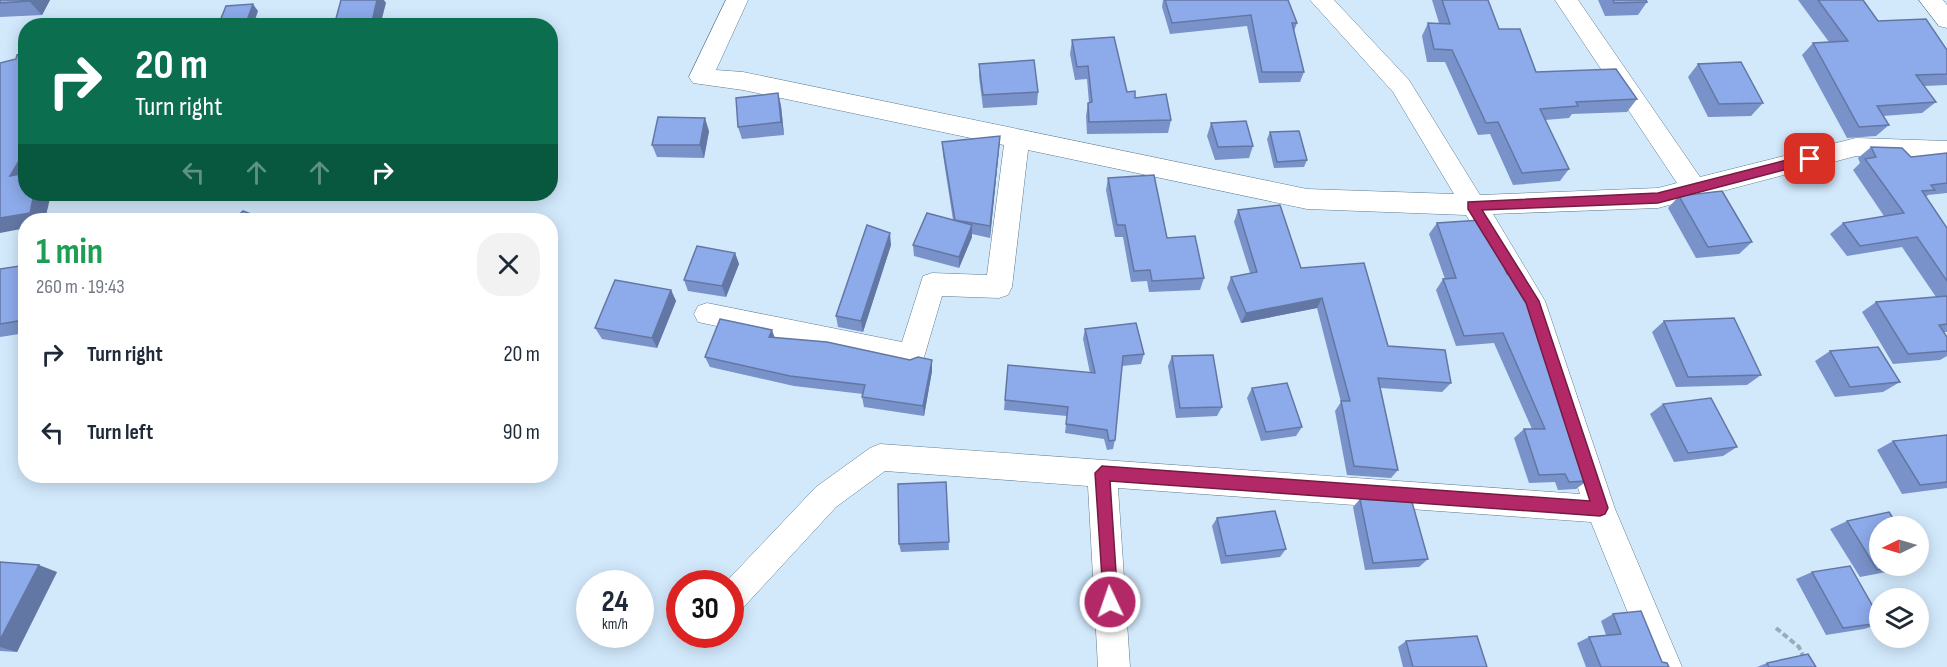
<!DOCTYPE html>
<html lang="en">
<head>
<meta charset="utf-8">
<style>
  :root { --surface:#fff; --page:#f2f2f3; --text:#1f2937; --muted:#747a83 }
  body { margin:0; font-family:"Sofia Sans Condensed",sans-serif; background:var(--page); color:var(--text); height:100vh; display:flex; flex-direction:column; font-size:22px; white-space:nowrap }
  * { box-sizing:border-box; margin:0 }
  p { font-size:20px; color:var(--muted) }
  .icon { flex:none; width:33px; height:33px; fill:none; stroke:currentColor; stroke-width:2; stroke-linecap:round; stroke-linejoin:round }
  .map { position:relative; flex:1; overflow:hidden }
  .side { position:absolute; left:18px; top:213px; width:540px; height:270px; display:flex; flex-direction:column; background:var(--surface); border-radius:24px; box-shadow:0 3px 15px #0003 }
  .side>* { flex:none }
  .top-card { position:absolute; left:18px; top:18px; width:540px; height:183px; border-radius:24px; box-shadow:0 3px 15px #0003; background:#0b6e4f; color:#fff; overflow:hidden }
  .needle { width:39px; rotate:265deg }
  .controls { position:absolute; left:1869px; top:516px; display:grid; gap:12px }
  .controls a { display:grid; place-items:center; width:60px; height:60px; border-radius:50%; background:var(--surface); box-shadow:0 3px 15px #0003; font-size:30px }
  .speed { position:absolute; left:576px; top:570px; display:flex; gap:12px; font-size:30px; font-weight:700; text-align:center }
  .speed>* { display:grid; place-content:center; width:78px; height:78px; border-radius:50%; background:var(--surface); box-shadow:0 3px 15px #0003; line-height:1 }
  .speed small { font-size:15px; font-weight:400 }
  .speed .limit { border:9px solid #d22; background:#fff; color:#111 }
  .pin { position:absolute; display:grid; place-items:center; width:51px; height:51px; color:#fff; margin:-26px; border-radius:12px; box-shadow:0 3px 9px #0006 }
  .me { position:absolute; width:66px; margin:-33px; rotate:357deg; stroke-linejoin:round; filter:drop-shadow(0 0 4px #0008) }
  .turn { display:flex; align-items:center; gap:21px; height:126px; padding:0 18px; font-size:27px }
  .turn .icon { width:78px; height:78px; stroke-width:2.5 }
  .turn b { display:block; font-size:42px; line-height:51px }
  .lanes { display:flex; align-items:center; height:57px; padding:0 18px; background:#0003; justify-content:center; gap:30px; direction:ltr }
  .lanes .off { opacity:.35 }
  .round { display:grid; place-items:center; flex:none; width:63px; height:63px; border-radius:24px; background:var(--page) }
  .summary { display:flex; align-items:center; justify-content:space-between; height:102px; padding:0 18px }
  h1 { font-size:36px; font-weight:700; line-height:45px; color:#1e9e55 }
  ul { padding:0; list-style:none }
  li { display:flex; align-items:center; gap:18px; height:78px; padding:0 18px }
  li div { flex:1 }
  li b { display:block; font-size:22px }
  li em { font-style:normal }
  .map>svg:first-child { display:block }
</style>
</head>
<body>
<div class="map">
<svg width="1947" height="667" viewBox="0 0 1947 667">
  <rect width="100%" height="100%" fill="#d2e9fc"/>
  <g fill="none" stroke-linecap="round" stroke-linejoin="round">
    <defs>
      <path id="street" d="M 726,0 L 748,0 L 716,70 L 743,72 L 1307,189 L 1454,194 L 1393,92 L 1310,0 L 1334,0 L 1409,80 L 1480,195 L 1658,188 L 1677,183 L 1555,0 L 1578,0 L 1700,177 L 1856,138 L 1947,141 L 1947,159 L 1856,156 L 1658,208 L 1493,214 L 1545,301 L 1615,509 L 1682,667 L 1650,667 L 1591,522 L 1118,488 L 1130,667 L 1098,667 L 1088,486 L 885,471 L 836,507 L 741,610 L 730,614 L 730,584 L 724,584 L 816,487 L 870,448 L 880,444 L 1580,494 L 1520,304 L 1466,215 L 1307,209 L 1028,150 L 1012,287 L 1008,295 L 999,298 L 942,296 L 922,364 L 912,368 L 698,322 L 694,314 L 698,306 L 707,303 L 902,342 L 923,276 L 932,273 L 987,275 L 1004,145 L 743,90 L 693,83 L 689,77 Z
        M 1919,0 L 1943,0 L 1947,5 L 1947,28 L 1939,26 Z"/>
    </defs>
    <use href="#street" stroke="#607b8f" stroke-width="1"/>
    <path stroke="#98abbb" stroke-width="4" stroke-dasharray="6 3" stroke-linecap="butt" d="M 1776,628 L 1799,647 L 1808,667"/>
    <use href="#street" fill="#fff" fill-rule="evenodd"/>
  </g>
  <path fill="#7992c9" d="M 0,0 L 50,0 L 42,15 L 0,17 Z
    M 1163,0 L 1288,0 L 1297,23 L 1294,31 L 1304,72 L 1300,82 L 1259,83 L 1247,26 L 1170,34 L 1162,7 Z
    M 1432,0 L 1488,0 L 1499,29 L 1536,72 L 1637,99 L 1627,112 L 1572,114 L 1569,118 L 1545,120 L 1569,169 L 1560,181 L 1513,185 L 1490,134 L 1478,135 L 1445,62 L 1427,62 L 1422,36 L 1428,23 L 1439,23 Z
    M 1598,0 L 1646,0 L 1647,2 L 1638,15 L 1605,16 Z
    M 1798,0 L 1863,0 L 1878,21 L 1947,50 L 1947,85 L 1924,86 L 1936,102 L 1922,113 L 1883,116 L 1889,125 L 1876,136 L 1847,138 L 1802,55 L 1813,43 L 1829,42 Z
    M 1072,40 L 1127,92 L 1171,120 L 1168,133 L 1087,134 L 1086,116 L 1088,103 L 1089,103 L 1087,79 L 1075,80 L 1070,54 Z
    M 979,64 L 1038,92 L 1037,105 L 983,108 L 979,77 Z
    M 1698,64 L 1763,103 L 1751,116 L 1708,117 L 1688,77 Z
    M 778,93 L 781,106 L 784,135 L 742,139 L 738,127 Z
    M 1211,123 L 1253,146 L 1249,158 L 1215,160 L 1207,136 Z
    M 709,131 L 704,158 L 657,157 L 652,145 Z
    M 1270,132 L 1307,160 L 1304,167 L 1274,168 L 1267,139 Z
    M 1000,136 L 999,149 L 990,238 L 972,234 L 972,237 L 959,268 L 914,256 L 913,245 L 953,220 L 943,155 L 942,142 Z
    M 1871,147 L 1911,157 L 1947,153 L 1947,193 L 1928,195 L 1926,197 L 1947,228 L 1947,332 L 1944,332 L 1947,337 L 1947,356 L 1940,360 L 1893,364 L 1862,312 L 1876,302 L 1936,297 L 1902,247 L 1847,256 L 1830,234 L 1843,223 L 1884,216 L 1853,170 L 1860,163 L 1858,158 Z
    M 1108,178 L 1167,238 L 1204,278 L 1200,290 L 1149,292 L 1147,281 L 1131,282 L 1123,237 L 1115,237 L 1106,190 Z
    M 1679,196 L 1752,242 L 1739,254 L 1696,258 L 1668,208 Z
    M 1238,210 L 1388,346 L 1451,383 L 1442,392 L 1380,388 L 1398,470 L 1391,478 L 1347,475 L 1335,411 L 1341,402 L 1317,308 L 1241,323 L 1227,288 L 1231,277 L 1250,273 L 1234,222 Z
    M 1481,220 L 1587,481 L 1576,489 L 1558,490 L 1555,482 L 1529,483 L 1514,438 L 1524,429 L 1532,429 L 1494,343 L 1456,346 L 1436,290 L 1443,279 L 1445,279 L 1429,234 L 1437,223 Z
    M 891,245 L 863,332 L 838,327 L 836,316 Z
    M 735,253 L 739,264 L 726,297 L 688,291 L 684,280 Z
    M 26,265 L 26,333 L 0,337 L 0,269 Z
    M 671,290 L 676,301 L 657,348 L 602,339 L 595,328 Z
    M 1664,321 L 1761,375 L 1747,385 L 1676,387 L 1652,332 Z
    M 1085,329 L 1144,354 L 1141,364 L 1122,366 L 1115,440 L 1113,449 L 1107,450 L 1104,439 L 1065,433 L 1067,416 L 1004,410 L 1008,365 L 1090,373 L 1083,339 Z
    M 774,338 L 932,371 L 924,416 L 864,407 L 862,397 L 863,394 L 794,386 L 710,367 L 705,357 Z
    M 1830,351 L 1900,382 L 1883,392 L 1835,397 L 1815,361 Z
    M 1172,356 L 1222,407 L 1217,416 L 1176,418 L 1168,366 Z
    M 1252,388 L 1302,427 L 1296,436 L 1261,441 L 1247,398 Z
    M 1663,404 L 1737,447 L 1723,456 L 1674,462 L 1650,414 Z
    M 1947,435 L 1947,488 L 1902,494 L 1877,450 L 1893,441 Z
    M 946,482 L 949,550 L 901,552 L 899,544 Z
    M 1360,499 L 1428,559 L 1419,567 L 1365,570 L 1353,507 Z
    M 1217,518 L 1286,549 L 1280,557 L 1221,564 L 1212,526 Z
    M 1847,521 L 1880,566 L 1911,566 L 1902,569 L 1860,577 L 1830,529 Z
    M 0,562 L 57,572 L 17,652 L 0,651 Z
    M 1812,572 L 1880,619 L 1880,624 L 1864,629 L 1826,635 L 1796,579 Z
    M 1613,614 L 1662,662 L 1669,667 L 1586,667 L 1577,643 L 1589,637 L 1606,635 L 1601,621 Z
    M 1406,641 L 1487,667 L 1403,667 L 1398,647 Z
    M 1767,663 L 1816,667 L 1757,667 Z"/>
  <path fill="#6377a4" d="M 30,0 L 50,0 L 42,15 L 29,1 Z
    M 377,0 L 384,0 L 386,3 L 380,26 L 371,26 Z
    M 253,4 L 258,11 L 253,26 L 245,26 Z
    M 778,93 L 781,106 L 784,135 L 781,122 Z
    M 705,118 L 709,131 L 704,158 L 700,145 Z
    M 1000,136 L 999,149 L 990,238 L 990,226 Z
    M 26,149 L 26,187 L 10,176 Z
    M 34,194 L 51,194 L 45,220 L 26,220 L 26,228 L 0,233 L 0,218 Z
    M 972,225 L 972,237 L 959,268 L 959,257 Z
    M 890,233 L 891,245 L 863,332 L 861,321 Z
    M 735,253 L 739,264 L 726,297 L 722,286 Z
    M 671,290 L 676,301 L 657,348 L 652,338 Z
    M 26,298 L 26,326 L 18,321 Z
    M 1322,298 L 1317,308 L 1241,323 L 1246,313 Z
    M 772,330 L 776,341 L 769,337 Z
    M 932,360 L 932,371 L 924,416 L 923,406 Z
    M 39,565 L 57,572 L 17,652 L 0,647 L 0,640 Z"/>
  <path fill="#8daaea" stroke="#6377a4" stroke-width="1.5" d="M 0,0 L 30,0 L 29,1 L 0,3 Z
    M 341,0 L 377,0 L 371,26 L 334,26 Z
    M 1165,0 L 1288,0 L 1297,23 L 1292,23 L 1304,72 L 1262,72 L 1251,15 L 1172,23 Z
    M 1442,0 L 1488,0 L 1499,29 L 1520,29 L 1536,72 L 1616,69 L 1637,99 L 1576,102 L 1578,106 L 1540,109 L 1569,169 L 1522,173 L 1498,122 L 1486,123 L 1452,50 L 1434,49 L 1428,23 L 1450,24 Z
    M 1613,0 L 1646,0 L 1647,2 L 1614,3 Z
    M 1818,0 L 1863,0 L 1878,21 L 1926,19 L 1947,50 L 1947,74 L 1916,75 L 1936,102 L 1877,106 L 1889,125 L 1859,127 L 1813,43 L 1848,41 Z
    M 253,4 L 245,26 L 218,26 L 226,6 Z
    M 1114,37 L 1127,92 L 1135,91 L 1135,98 L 1166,94 L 1171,120 L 1089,122 L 1088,103 L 1092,102 L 1088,66 L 1077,67 L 1072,40 Z
    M 26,53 L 26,149 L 10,176 L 26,173 L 26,194 L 34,194 L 30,213 L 0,218 L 0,63 L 16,59 L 17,55 Z
    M 1034,60 L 1038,92 L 983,95 L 979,64 Z
    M 1741,62 L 1763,103 L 1719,104 L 1698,64 Z
    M 778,93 L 781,122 L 738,127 L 736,98 Z
    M 658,117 L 705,118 L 700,145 L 652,145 Z
    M 1246,121 L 1253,146 L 1218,147 L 1211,123 Z
    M 1299,131 L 1307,160 L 1277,162 L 1270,132 Z
    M 1000,136 L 990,226 L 955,220 L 942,142 Z
    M 1871,147 L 1902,148 L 1911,157 L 1947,153 L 1947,183 L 1931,185 L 1935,190 L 1922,191 L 1947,228 L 1947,281 L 1917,237 L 1860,246 L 1843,223 L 1904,213 L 1865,159 L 1876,157 Z
    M 1154,175 L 1167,238 L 1195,236 L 1204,278 L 1152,281 L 1150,270 L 1134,271 L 1125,225 L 1117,225 L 1108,178 Z
    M 1722,191 L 1752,242 L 1708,247 L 1679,196 Z
    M 1280,205 L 1301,268 L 1364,263 L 1388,346 L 1445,350 L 1451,383 L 1378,378 L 1398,470 L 1354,466 L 1341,401 L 1350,401 L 1322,298 L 1246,313 L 1231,277 L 1257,272 L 1238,210 Z
    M 243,211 L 266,220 L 234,220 Z
    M 927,213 L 972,225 L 959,257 L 913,245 Z
    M 1481,220 L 1495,243 L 1507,274 L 1514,274 L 1527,295 L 1587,481 L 1569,482 L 1565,474 L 1539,475 L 1524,429 L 1545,429 L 1503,333 L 1464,336 L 1443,279 L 1456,278 L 1437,223 Z
    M 867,225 L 890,233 L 861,321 L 836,316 Z
    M 697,246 L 735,253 L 722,286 L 684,280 Z
    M 26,265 L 26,298 L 18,321 L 0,324 L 0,269 Z
    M 615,280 L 671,290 L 652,338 L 595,328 Z
    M 1947,296 L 1947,324 L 1939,325 L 1947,337 L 1947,351 L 1908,354 L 1876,302 Z
    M 1734,318 L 1761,375 L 1688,377 L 1664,321 Z
    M 720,319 L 772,330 L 769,337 L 827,342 L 910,360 L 918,357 L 932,360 L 923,406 L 862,397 L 865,385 L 790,376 L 705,357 Z
    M 1136,323 L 1144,354 L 1123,356 L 1115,440 L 1109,441 L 1107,430 L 1066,424 L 1068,407 L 1005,400 L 1008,365 L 1095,373 L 1085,329 Z
    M 1878,347 L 1900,382 L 1850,387 L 1830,351 Z
    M 1213,355 L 1222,407 L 1180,408 L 1172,356 Z
    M 1287,383 L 1302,427 L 1266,432 L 1252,388 Z
    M 1711,398 L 1737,447 L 1688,453 L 1663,404 Z
    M 1947,435 L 1947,482 L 1920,485 L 1893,441 Z
    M 946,482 L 949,542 L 899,544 L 898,484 Z
    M 1360,499 L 1412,502 L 1428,559 L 1373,563 Z
    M 1275,511 L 1286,549 L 1226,556 L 1217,518 Z
    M 1889,512 L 1898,526 L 1880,526 L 1880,566 L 1899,566 L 1877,570 L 1847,521 Z
    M 0,562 L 39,565 L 0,640 Z
    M 1850,566 L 1880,619 L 1880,623 L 1843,628 L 1812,572 Z
    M 1641,611 L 1662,662 L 1667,663 L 1669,667 L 1601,667 L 1589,637 L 1621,634 L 1613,614 Z
    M 1477,636 L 1487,667 L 1413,667 L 1406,641 Z
    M 1808,654 L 1816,667 L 1769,667 L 1767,663 Z"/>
  <path fill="#b32967" stroke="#741b43" stroke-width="1.5" d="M 1810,154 L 1816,159 L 1814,162 L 1658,203 L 1482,210 L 1539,301 L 1608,508 L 1605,514 L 1600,516 L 1110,481 L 1118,602 L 1115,608 L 1110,610 L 1104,608 L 1095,473 L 1102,466 L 1590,501 L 1526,303 L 1468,209 L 1468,202 L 1658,193 Z"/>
</svg>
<div class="controls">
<a><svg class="needle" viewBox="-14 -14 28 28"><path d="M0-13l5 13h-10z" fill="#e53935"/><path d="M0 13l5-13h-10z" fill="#747a83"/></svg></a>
<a><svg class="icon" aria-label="layers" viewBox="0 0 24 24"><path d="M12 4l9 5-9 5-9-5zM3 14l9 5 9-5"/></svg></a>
</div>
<div class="speed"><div>24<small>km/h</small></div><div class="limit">30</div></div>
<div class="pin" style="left:1810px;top:159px;background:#d93025"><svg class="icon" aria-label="arrive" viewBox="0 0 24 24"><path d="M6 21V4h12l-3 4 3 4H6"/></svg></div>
<svg class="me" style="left:1110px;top:602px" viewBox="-20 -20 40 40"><circle r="17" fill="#b32967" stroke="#fff" stroke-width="3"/><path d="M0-11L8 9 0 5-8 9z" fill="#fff"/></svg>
<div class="top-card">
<div class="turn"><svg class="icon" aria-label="right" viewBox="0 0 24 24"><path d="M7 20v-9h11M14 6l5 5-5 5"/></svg><div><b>20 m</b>Turn right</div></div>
<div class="lanes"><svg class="icon off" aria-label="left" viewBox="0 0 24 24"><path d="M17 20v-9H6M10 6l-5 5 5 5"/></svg><svg class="icon off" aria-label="ahead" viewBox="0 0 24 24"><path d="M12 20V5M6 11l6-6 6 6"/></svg><svg class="icon off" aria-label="ahead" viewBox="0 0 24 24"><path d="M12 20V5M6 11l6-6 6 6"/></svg><svg class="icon" aria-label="right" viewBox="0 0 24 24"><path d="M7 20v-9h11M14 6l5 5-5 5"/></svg></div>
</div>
<section class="side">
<div class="summary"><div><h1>1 min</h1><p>260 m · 19:43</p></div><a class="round"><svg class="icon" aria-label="close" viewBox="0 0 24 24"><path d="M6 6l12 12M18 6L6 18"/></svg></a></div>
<ul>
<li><svg class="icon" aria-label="right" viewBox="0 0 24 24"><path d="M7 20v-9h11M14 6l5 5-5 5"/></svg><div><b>Turn right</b></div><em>20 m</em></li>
<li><svg class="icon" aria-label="left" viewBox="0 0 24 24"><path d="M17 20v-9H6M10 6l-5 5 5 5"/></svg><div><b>Turn left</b></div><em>90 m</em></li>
</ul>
</section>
</div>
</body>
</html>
